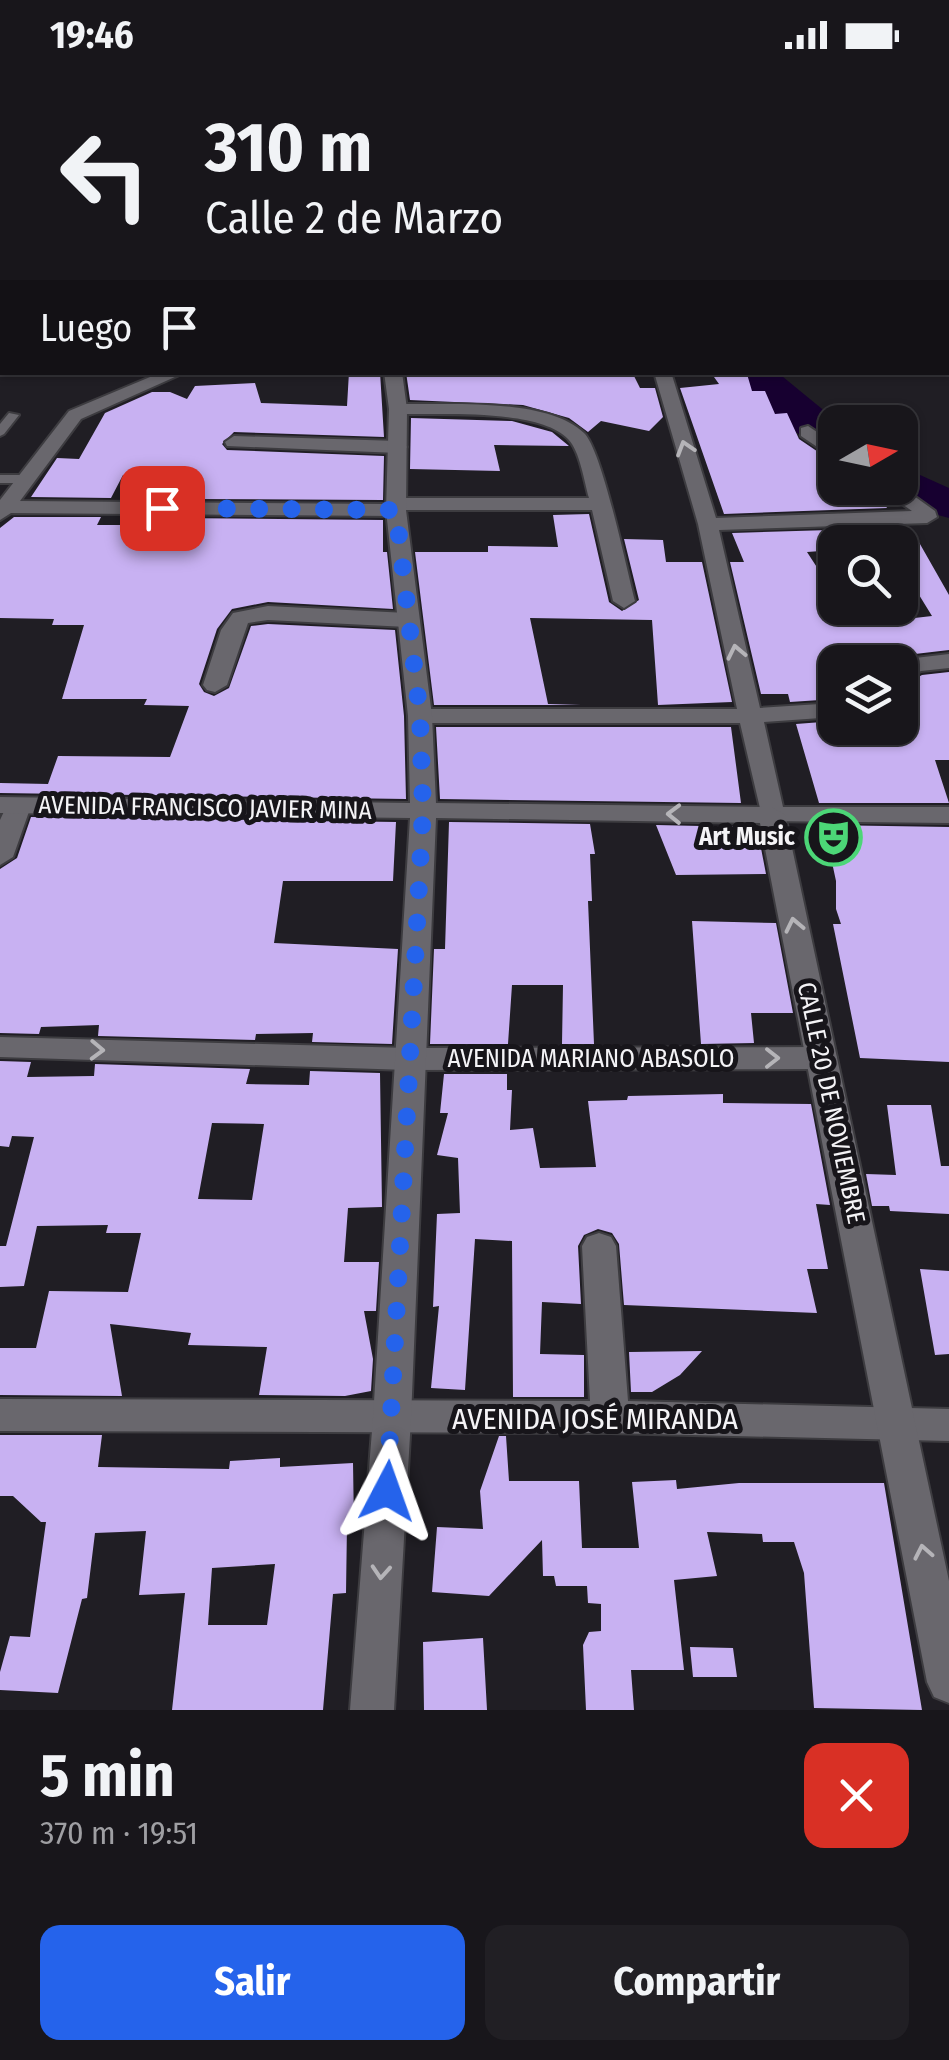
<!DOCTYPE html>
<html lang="es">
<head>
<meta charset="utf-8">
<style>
  :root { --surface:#18161b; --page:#211f24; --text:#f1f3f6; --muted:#9f9fa3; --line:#36353a; --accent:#2563eb }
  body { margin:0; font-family:"Fira Sans Condensed",sans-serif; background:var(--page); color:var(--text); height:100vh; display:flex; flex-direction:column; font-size:38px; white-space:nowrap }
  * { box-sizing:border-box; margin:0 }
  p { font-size:32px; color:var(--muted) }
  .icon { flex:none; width:55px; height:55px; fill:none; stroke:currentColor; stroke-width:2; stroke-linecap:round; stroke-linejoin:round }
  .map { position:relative; height:1640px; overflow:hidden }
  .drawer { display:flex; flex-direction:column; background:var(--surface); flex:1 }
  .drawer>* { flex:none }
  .hud { position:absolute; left:0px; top:0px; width:950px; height:305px; box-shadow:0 2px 8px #0004,0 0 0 2px var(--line); background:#18161b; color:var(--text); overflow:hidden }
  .needle { width:65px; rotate:81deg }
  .tools { position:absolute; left:818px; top:335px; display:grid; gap:20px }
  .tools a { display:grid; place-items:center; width:100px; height:100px; border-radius:20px; background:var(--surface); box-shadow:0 2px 8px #0004,0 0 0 2px var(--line); font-size:50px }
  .pin { position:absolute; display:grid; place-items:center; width:85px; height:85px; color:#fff; margin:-42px; border-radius:20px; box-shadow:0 5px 15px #0006 }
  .me { position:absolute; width:110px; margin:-55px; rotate:4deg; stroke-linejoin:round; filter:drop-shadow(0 0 8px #0008) }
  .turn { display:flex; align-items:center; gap:35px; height:210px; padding:0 40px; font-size:45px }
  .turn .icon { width:130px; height:130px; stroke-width:2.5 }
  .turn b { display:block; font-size:70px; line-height:85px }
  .then { display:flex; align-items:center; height:95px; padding:0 40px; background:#0003; gap:20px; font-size:38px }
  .round { display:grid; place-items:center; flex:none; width:105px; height:105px; border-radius:20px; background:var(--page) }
  .headline { display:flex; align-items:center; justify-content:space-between; height:170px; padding:0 40px }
  h1 { font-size:60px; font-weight:700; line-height:75px }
  .cta { display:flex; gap:20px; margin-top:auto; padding:20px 40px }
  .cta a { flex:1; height:115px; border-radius:20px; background:var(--accent); color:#fff; font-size:40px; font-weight:700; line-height:115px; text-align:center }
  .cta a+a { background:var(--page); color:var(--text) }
  .status { display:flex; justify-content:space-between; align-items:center; height:70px; padding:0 50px; background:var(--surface); direction:ltr }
  .status svg { height:28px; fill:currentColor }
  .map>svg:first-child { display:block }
</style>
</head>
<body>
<div class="status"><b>19:46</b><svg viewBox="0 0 49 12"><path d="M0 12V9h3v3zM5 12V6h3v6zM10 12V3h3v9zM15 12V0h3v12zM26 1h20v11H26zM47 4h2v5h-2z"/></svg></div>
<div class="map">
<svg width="949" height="1640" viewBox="0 0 949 1640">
  <rect width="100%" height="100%" fill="#201e24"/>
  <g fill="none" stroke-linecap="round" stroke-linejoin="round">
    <path fill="#170030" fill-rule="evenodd" d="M 736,302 L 777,302 L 838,352 L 835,381 C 799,372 756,333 736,302 Z
      M 900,396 L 949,418 L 949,448 L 934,444 L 885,418 L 900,418 Z"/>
  </g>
  <path fill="#c8b1f2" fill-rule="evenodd" d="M 349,302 L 380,302 L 384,367 L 234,362 L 222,374 L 227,380 L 384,386 L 383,430 L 185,429 L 197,405 L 123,405 L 111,428 L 31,427 L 57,388 L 79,389 L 105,343 L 152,322 L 170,322 L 187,329 L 195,316 L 255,313 L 261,333 L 347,336 Z
    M 406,302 L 632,302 L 640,318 L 655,318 L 663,347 L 649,361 L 601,351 L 588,362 L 569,348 L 523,335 L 410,330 Z
    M 747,304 L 752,321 L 765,321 L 775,344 L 787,343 L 799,369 L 833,392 L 835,418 L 863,418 L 870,430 L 882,430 L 887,438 L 724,444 L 680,318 L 719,314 L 714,307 Z
    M 411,348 L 512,351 L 552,362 L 569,376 L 494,375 L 500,401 L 410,399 Z
    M 589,444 L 609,532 L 622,541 L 639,530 L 624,469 L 663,470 L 666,492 L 702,492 L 732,632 L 658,635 L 652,550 L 530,548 L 548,634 L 581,635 L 434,635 L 415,482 L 488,482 L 488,476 L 558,477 L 553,445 Z
    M 14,447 L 101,447 L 97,455 L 171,455 L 175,448 L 383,450 L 383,482 L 387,482 L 393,539 L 268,532 L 232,539 L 217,559 L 199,614 L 204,622 L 214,626 L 229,618 L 251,556 L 268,554 L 395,560 L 404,646 L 406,729 L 0,723 L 0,713 L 48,714 L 58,686 L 170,687 L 189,636 L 144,635 L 147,629 L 62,629 L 84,555 L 52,555 L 54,549 L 0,548 L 0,458 Z
    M 898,458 L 912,460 L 949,525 L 949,580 L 915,584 L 898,592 L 835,592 L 835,629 L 790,632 L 788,624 L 761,624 L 730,492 L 744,492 L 732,463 ZM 835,472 L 900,472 L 900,494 L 932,546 L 862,554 L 856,547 L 835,548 L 835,525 L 807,482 L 835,480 Z
    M 949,602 L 949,690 L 935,690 L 949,733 L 819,733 L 796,654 L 835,651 L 835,658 L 900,658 L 900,617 L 922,605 Z
    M 436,657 L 731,657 L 741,733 L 440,729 Z
    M 31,747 L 396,752 L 393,811 L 283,811 L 274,873 L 398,879 L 392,974 L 312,972 L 313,963 L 256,964 L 255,970 L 98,966 L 99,955 L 41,957 L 39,964 L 0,963 L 0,799 L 17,788 Z
    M 449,752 L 590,754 L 595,784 L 590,784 L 592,831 L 588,831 L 594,974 L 562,974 L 563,915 L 512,915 L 508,974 L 430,974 L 434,879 L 445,879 Z
    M 656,755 L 745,757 L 745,771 L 760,773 L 766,804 L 676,805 Z
    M 824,755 L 949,757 L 949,992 L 860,988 L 833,854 L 841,854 L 836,839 L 836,811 Z
    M 692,851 L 776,853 L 793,943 L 751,943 L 754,973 L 701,974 Z
    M 0,991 L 31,992 L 27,1007 L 94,1006 L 95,994 L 250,999 L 246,1014 L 309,1015 L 310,1001 L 380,1003 L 382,1137 L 348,1138 L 344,1192 L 379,1192 L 376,1241 L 364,1241 L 373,1289 L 371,1321 L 345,1326 L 259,1325 L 267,1277 L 188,1275 L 191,1263 L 110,1254 L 122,1326 L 0,1325 L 0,1278 L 36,1278 L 49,1221 L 128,1222 L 141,1163 L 106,1163 L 108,1155 L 37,1156 L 24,1216 L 0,1217 L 0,1176 L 6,1176 L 34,1067 L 12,1066 L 9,1077 L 0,1076 ZM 212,1053 L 264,1054 L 252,1130 L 198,1129 Z
    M 444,1004 L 507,1004 L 507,1020 L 512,1020 L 510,1060 L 533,1058 L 540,1098 L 596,1097 L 588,1031 L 627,1030 L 628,1026 L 723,1024 L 723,1033 L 811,1034 L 830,1135 L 816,1134 L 828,1199 L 807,1199 L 817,1243 L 624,1235 L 619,1174 L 612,1163 L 598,1159 L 584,1165 L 578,1176 L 581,1234 L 542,1232 L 540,1284 L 584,1285 L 584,1327 L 513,1327 L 512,1171 L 475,1169 L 465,1320 L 431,1318 L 439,1236 L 433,1237 L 437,1144 L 460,1143 L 458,1088 L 437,1085 L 448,1043 L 440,1043 Z
    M 887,1035 L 931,1035 L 941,1096 L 949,1096 L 949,1144 L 890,1141 L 889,1136 L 872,1136 L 866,1104 L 896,1105 Z
    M 920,1199 L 949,1201 L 949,1284 L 935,1285 Z
    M 702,1281 L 680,1305 L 652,1322 L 631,1322 L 629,1282 Z
    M 0,1365 L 102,1365 L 98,1397 L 229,1399 L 230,1391 L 280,1388 L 280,1397 L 353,1393 L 354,1454 L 347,1454 L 346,1523 L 333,1524 L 323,1640 L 172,1640 L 185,1523 L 139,1525 L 146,1461 L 95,1463 L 87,1528 L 82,1529 L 58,1623 L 0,1620 L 0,1602 L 10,1566 L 30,1567 L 46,1452 L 41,1452 L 13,1426 L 0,1426 ZM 275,1494 L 267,1555 L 208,1555 L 212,1498 Z
    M 499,1366 L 506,1366 L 509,1411 L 579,1411 L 582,1478 L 639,1478 L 632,1412 L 676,1410 L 677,1419 L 739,1413 L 884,1413 L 922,1640 L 814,1638 L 804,1503 L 794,1472 L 763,1472 L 762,1464 L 707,1462 L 717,1506 L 674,1510 L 684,1600 L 631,1600 L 634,1640 L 586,1640 L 583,1575 L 589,1562 L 601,1561 L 601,1534 L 588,1533 L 587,1516 L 556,1516 L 554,1506 L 543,1506 L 542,1470 L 489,1526 L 432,1522 L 437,1457 L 483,1459 L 480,1421 Z
    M 483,1568 L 487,1640 L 424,1640 L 423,1572 Z
    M 690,1577 L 733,1578 L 737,1607 L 693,1607 Z"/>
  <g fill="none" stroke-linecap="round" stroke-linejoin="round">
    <defs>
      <path id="service" d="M 9,343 L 19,345 L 4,364 L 0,366 L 0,354 Z
        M 0,405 L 27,405 L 33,409 L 27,413 L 0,413 Z"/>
      <path id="minor" d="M 948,245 L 949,245 L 949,256 L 948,256 Z
        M 162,302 L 186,302 L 81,349 L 20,431 L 387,434 L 397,428 L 589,428 C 584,411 580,381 568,369 C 539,338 439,345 398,344 L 389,339 L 398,334 C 447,335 547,327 584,363 C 602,380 627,501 635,531 L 624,538 L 613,531 L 592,440 L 406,440 L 396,446 L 11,443 L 0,450 L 0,430 L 69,341 Z
        M 654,302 L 671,302 L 716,448 L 912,441 L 879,418 L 900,416 L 935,441 L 937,447 L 927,453 L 719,460 L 760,638 L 835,633 L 835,647 L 764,652 L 783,737 L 949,737 L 949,753 L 763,751 L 740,653 L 420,653 L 408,646 L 420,639 L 737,639 L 698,454 Z
        M 808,356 L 835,374 L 835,389 L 801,366 L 801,358 Z
        M 234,366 L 398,371 L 407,377 L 398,383 L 227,376 L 225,372 Z
        M 268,536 L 407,543 L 418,550 L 407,557 L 268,550 L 248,553 L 227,615 L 215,622 L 207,620 L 203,615 L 221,560 L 233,543 Z
        M 949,584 L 949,598 L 921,601 L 900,613 L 900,595 L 915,588 Z
        M 18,728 L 31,736 L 13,787 L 0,795 L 0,750 L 9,731 Z
        M 0,967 L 408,978 L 822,977 L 833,980 L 837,988 L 833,996 L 822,999 L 408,1000 L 0,987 Z
        M 599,1163 L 611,1167 L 616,1176 L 628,1331 L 949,1339 L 949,1371 L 610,1363 L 0,1361 L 0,1329 L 590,1331 L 582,1176 L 587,1167 Z"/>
      <path id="tertiary" d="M 384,302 L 402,302 L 407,339 L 406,440 L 432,646 L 436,733 L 772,737 L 785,745 L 949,1511 L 949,1633 L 934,1627 L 927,1612 L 760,753 L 436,748 L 411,1348 L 394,1640 L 350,1640 L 373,1348 L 410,748 L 0,743 L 0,727 L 410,733 L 408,646 L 386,440 L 389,339 Z"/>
    </defs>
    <use href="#service" stroke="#3d3c40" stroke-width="4"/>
    <use href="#minor" stroke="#3d3c40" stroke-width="4"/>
    <use href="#tertiary" stroke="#3d3c40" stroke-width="4"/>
    <use href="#service" fill="#69676d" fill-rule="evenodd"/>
    <use href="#minor" fill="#69676d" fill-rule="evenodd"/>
    <use href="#tertiary" fill="#69676d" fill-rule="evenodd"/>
  </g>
  <defs><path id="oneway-chevron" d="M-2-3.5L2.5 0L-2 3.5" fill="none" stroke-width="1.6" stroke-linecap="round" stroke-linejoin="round" transform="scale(2.5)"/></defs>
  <g stroke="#b5b4b8">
    <use href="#oneway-chevron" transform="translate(685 378) rotate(-107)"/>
    <use href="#oneway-chevron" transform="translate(736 582) rotate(-102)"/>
    <use href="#oneway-chevron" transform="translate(674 744) rotate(-179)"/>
    <use href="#oneway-chevron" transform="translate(794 855) rotate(-102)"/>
    <use href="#oneway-chevron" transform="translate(97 980) rotate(2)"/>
    <use href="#oneway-chevron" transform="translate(772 988)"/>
    <use href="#oneway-chevron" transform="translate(923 1482) rotate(-101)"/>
    <use href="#oneway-chevron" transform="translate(381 1502) rotate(94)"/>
  </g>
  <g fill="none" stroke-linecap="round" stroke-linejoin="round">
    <path stroke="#2563eb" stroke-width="18" stroke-dasharray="0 32.4" d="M 162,438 L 396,440 L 420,646 L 423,740 L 387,1421"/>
  </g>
  <defs>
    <symbol id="theatre-ring" viewBox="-11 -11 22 22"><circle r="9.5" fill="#17151a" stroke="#4cd677" stroke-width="1.5"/><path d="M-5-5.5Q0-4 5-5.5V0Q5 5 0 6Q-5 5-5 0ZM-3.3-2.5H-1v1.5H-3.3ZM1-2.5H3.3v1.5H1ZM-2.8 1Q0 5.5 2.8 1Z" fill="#4cd677"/></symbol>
  </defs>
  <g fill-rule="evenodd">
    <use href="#theatre-ring" x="802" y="736" width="63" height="63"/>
  </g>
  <g text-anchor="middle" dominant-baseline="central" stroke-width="10" stroke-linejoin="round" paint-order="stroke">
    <g font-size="25" fill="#f4f3f6" stroke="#17151a">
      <text transform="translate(205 738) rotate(1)">AVENIDA FRANCISCO JAVIER MINA</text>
      <text x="591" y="989">AVENIDA MARIANO ABASOLO</text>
      <text transform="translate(831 1033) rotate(78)">CALLE 20 DE NOVIEMBRE</text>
    </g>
    <g font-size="25" font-weight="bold" fill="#f4f3f6" stroke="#17151a" text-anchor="end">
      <text x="795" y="767">Art Music</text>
    </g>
    <g font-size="30" fill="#f4f3f6" stroke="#17151a">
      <text x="595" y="1349">AVENIDA JOSÉ MIRANDA</text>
    </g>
  </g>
</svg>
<div class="tools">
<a><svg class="needle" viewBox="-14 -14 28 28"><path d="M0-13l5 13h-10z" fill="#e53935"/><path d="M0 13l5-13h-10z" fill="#9f9fa3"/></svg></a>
<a><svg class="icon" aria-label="search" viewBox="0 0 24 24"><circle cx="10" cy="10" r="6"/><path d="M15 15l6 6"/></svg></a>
<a><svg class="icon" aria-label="layers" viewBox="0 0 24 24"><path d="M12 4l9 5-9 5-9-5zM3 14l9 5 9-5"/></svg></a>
</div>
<div class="pin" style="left:162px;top:438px;background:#d93025"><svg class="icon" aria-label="arrive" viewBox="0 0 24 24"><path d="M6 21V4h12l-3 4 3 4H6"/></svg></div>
<svg class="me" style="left:387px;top:1421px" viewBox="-20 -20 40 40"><path d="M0-17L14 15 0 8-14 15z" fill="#2563eb" stroke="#fff" stroke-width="4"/></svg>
<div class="hud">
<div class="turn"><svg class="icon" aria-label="left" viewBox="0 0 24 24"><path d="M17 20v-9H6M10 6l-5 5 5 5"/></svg><div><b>310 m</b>Calle 2 de Marzo</div></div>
<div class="then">Luego<svg class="icon" aria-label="arrive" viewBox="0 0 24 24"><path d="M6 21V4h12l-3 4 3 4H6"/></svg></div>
</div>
</div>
<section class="drawer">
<div class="headline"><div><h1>5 min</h1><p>370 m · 19:51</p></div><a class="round" style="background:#d93025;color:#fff"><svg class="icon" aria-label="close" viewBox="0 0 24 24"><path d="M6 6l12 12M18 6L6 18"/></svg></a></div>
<div class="cta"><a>Salir</a><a>Compartir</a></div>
</section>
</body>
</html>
